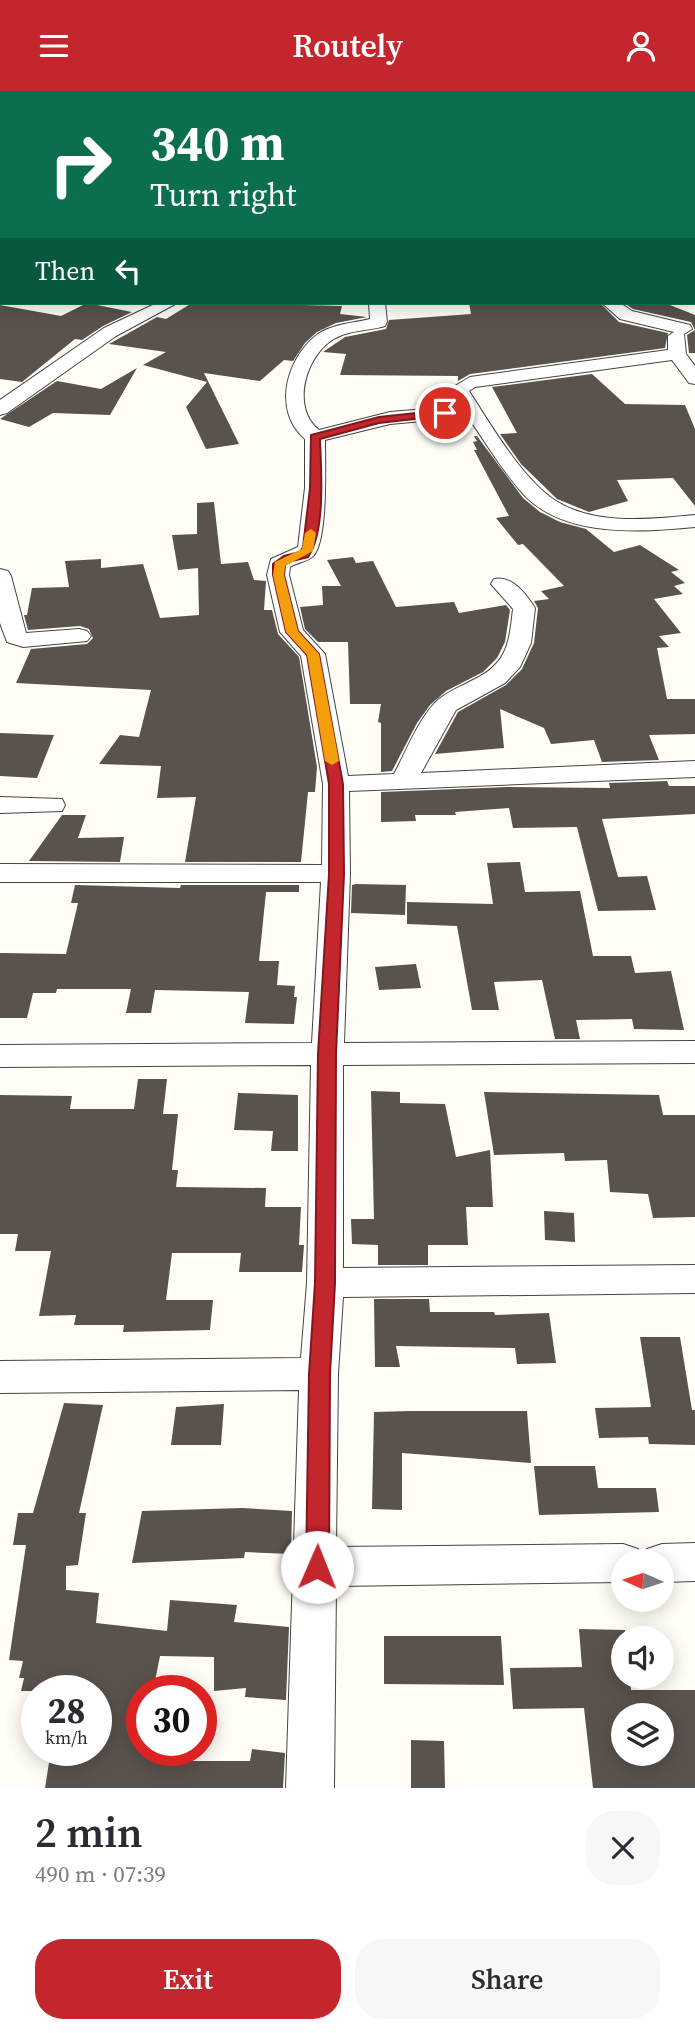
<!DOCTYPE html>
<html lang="en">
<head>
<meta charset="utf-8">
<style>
  :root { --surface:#fff; --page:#f7f7f7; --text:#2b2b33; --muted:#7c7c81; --accent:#c4262e }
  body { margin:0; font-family:"Source Serif 4",serif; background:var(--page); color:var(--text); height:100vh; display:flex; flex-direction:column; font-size:26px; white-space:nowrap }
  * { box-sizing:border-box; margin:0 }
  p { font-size:23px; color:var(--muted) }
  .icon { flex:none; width:38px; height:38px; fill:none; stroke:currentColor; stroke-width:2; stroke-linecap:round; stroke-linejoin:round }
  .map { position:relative; height:1697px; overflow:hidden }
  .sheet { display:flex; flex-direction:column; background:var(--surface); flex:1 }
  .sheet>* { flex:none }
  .banner { position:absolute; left:0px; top:0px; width:696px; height:214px; box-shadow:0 4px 18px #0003; background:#0b6e4f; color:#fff; overflow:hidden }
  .needle { width:46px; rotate:273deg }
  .fabs { position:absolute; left:611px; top:1458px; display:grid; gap:14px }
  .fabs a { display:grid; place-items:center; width:63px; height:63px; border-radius:50%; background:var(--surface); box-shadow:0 4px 18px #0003; font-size:35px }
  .speed { position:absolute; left:21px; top:1584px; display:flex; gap:14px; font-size:35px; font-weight:700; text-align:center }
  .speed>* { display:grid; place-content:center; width:91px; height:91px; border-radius:50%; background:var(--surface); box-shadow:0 4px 18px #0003; line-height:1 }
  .speed small { font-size:18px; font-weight:400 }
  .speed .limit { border:10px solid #d22; background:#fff; color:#111 }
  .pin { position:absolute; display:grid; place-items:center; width:60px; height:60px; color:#fff; margin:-30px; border:4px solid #fff; border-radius:50%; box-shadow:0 2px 7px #0007 }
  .me { position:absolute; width:77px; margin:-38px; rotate:1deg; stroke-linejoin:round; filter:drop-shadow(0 0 5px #0008) }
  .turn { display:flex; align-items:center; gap:24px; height:147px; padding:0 35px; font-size:32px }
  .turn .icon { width:91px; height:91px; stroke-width:2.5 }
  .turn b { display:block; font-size:49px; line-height:60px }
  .then { display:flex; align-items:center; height:66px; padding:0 35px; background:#0003; gap:14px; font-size:26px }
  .round { display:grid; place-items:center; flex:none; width:74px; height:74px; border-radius:28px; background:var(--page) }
  .headline { display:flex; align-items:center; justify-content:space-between; height:119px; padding:0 35px }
  h1 { font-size:42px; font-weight:600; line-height:52px }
  .button { display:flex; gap:14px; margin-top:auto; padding:14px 35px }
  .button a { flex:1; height:80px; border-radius:28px; background:var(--accent); color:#fff; font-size:28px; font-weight:600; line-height:80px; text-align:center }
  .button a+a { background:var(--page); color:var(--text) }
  header { display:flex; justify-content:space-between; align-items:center; height:91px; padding:0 35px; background:var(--accent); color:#fff; font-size:32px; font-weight:600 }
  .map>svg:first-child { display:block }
</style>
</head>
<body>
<header><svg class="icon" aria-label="menu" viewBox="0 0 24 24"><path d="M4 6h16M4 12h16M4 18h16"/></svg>Routely<svg class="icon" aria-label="person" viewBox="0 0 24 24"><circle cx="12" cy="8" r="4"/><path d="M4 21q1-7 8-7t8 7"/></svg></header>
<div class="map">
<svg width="695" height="1697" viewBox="0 0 695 1697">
  <rect width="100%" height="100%" fill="#fffdf5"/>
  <path fill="#5a524d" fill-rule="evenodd" d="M 87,212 L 132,221 L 103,235 L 82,249 L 75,248 L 22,291 L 0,288 L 0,214 L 61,225 Z
    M 192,212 L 302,212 L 301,214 L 342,215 L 340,223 L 367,226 L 336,232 L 317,241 L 305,252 L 293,270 L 284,269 L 260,290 L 204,282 L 239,353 L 206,358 L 186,316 L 207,291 L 143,274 L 166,261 L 109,253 L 157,226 L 166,228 Z
    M 469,212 L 600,212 L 619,231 L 668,242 L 665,257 L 470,283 L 458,290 L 458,285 L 340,284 L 346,263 L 323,261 L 345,246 L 386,238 L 389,229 L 471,223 Z
    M 624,212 L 665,212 L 695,224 L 695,262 L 689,262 L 687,244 L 695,239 L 691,231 L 633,218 Z
    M 137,277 L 110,324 L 53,322 L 29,336 L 0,328 L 57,290 L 101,298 Z
    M 592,283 L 625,313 L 685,314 L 695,338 L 695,415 L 673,387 L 617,389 L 628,410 L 589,421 L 557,408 L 521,373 L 500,343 L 517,342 L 492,296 Z
    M 474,345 L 477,345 L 523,407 L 540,421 L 560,431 L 586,438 L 614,461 L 640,454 L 679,479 L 671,481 L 685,492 L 674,495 L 683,503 L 654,508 L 681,542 L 659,545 L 669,556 L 657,557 L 667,608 L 695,608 L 695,643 L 649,644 L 659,669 L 602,671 L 594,649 L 551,653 L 544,637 L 500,618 L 504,657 L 435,663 L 458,621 L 506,594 L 522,578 L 534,552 L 538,517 L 534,510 L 549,508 L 541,500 L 564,495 L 523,453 L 518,454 L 496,427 L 509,425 L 474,359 L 477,359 L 473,351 L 477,350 Z
    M 214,411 L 221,473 L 248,471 L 254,489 L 266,490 L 264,519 L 272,519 L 278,543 L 299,566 L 317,676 L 315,701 L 308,701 L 301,771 L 185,771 L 196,706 L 157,707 L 161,675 L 99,673 L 120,644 L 139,646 L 151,599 L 16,592 L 31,558 L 87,553 L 93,547 L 89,538 L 80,535 L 28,539 L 24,524 L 27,524 L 32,497 L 69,496 L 65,470 L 101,468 L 101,477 L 143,473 L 160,527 L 199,524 L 198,477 L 178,479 L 172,444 L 197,443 L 197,412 Z
    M 353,466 L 356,472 L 373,470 L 396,516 L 454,511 L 459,522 L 506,514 L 510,519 L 505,551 L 497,567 L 483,581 L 446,600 L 430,614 L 417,632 L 392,680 L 381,681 L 381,632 L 378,631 L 381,613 L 350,613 L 348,551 L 318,551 L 305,538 L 300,516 L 323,514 L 322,495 L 341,495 L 327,469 Z
    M 0,642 L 54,644 L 37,687 L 0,685 Z
    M 667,690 L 669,695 L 695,695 L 695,723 L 602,728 L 618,786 L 647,785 L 656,819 L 598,820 L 577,736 L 513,737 L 509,717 L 455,721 L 456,724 L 415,724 L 416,730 L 381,731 L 381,701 L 508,696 L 610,697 L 609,692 Z
    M 62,724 L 86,724 L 78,747 L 124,746 L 120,771 L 29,770 Z
    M 520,771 L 525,801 L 580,800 L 593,865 L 631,865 L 635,882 L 671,880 L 684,939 L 634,938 L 632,928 L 576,929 L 580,948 L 555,948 L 542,889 L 494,891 L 499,919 L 472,919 L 457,835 L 407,833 L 407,811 L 493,813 L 487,772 Z
    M 356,793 L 406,794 L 405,824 L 351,822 L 352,794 Z
    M 75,794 L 180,797 L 181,794 L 299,794 L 299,801 L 266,801 L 259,870 L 279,870 L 277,894 L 295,895 L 294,906 L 297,906 L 294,933 L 245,932 L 249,901 L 155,899 L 151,922 L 126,922 L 131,898 L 57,898 L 56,902 L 33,902 L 27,927 L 0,927 L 0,862 L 66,863 L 78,812 L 71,812 Z
    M 416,873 L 421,897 L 379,899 L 375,876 Z
    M 138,988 L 167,988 L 163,1023 L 178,1023 L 172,1079 L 178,1079 L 176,1096 L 266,1097 L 265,1116 L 301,1116 L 299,1154 L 304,1154 L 302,1181 L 239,1181 L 241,1162 L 172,1162 L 166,1209 L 213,1209 L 210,1239 L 123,1241 L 124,1234 L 74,1234 L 76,1224 L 39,1225 L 51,1160 L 15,1160 L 18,1143 L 0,1143 L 0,1004 L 72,1005 L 70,1018 L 134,1018 Z
    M 371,1000 L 400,1001 L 400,1012 L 445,1013 L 456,1066 L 490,1059 L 493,1116 L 466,1116 L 468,1154 L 428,1154 L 428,1174 L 378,1174 L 378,1154 L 352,1153 L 351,1128 L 374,1128 Z
    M 484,1001 L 659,1004 L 663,1024 L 695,1024 L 695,1126 L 653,1127 L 648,1103 L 610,1101 L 607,1069 L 565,1070 L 564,1062 L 494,1064 Z
    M 238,1002 L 298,1004 L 298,1060 L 271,1060 L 273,1040 L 234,1039 Z
    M 544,1120 L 574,1122 L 575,1151 L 545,1149 Z
    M 374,1208 L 429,1208 L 430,1221 L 494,1221 L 495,1224 L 549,1222 L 556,1272 L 517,1273 L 515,1257 L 396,1255 L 400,1276 L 375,1276 Z
    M 640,1246 L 680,1246 L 692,1319 L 695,1319 L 695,1354 L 649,1353 L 648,1346 L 599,1347 L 595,1317 L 651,1316 Z
    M 64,1312 L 103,1314 L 79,1422 L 86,1422 L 78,1474 L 66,1475 L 66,1499 L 99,1502 L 96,1532 L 167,1540 L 170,1509 L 237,1514 L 234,1531 L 289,1536 L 286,1609 L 245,1606 L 246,1597 L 214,1600 L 214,1566 L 160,1565 L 153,1600 L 142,1600 L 142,1659 L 171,1659 L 169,1670 L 250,1670 L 252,1658 L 285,1662 L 283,1697 L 45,1697 L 51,1659 L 96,1659 L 96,1600 L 21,1600 L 24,1587 L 19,1587 L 23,1570 L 9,1569 L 26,1454 L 13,1454 L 18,1422 L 33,1422 Z
    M 224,1313 L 221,1354 L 171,1354 L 176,1316 Z
    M 410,1320 L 527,1320 L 531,1372 L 402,1362 L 402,1419 L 372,1418 L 374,1321 Z
    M 534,1375 L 595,1375 L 598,1397 L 656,1397 L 659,1421 L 539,1424 Z
    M 242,1417 L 292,1420 L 291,1463 L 245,1461 L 244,1467 L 132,1472 L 142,1420 Z
    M 579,1538 L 625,1539 L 623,1586 L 630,1586 L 631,1599 L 695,1599 L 695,1697 L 593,1697 L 584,1617 L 513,1618 L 510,1577 L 582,1576 ZM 623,1624 L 662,1624 L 662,1662 L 623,1662 Z
    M 384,1545 L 501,1545 L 504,1594 L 384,1593 Z
    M 411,1649 L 444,1650 L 445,1697 L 411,1697 Z"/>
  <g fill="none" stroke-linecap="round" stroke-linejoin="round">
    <defs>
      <path id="minor" d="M 10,0 L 22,0 L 9,2 Z
        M 81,0 L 93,0 L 80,2 Z
        M 490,0 L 509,0 L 489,2 Z
        M 600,0 L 613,0 L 614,2 L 601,2 Z
        M 2,172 L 2,182 L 0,183 L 0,173 Z
        M 157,212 L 177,212 L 116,245 L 7,322 L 0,324 L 0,309 L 104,237 Z
        M 369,212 L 385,212 L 387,231 L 385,235 C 368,240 347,239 332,249 C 305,267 291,317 319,339 L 390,321 L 461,315 L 450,298 L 470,286 L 668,259 L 668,245 L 674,241 L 620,228 L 602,212 L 620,212 L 632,220 L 690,234 L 692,238 L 684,243 L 686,263 L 695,275 L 695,293 L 689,292 L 672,269 L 475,296 L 469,300 C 491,334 522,388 556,410 C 596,435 651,428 695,424 L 695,436 C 640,441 567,447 525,405 C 503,381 486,352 468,326 L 390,333 L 325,349 C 325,373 328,447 314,464 C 309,471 297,471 290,476 L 289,484 L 303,539 L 325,563 L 348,685 L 394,683 C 407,659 419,626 439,608 C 449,600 462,595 473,589 C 507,573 509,553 513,518 L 491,493 L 494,488 C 512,484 526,503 535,517 L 531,552 L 520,576 L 505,592 L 456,619 L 421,682 L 695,670 L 695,686 L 349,700 L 350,783 L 344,952 L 695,950 L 695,972 L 343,974 L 343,1177 L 695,1174 L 695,1202 L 343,1206 L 338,1283 L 336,1456 L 623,1453 L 638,1458 L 642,1468 L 647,1458 L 662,1453 L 695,1452 L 695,1490 L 662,1491 L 662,1470 L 623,1470 L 623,1491 L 336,1495 L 334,1697 L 286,1697 L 299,1299 L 0,1302 L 0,1270 L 301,1267 L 307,1192 L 311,974 L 0,976 L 0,954 L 312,952 L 321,791 L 0,791 L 0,773 L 322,774 L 323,693 L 301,565 L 280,541 L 267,484 L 271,468 L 298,456 L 305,397 L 305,348 C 272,320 286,267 318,243 C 333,233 353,232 370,228 Z
        M 0,478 L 8,480 L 11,485 L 26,542 L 79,538 L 87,540 L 91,545 L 87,550 L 23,556 L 7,551 L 0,532 Z
        M 0,706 L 62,708 L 65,714 L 62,720 L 0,722 Z"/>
      <path id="trunk" d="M 535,0 L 557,0 L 533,2 Z
        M 0,192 L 2,192 L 0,205 Z"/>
    </defs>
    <use href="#minor" stroke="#444" stroke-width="2"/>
    <use href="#trunk" stroke="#222" stroke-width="3"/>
    <use href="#minor" fill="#fff" fill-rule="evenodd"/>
    <use href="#trunk" fill="#f7bc64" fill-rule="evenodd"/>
  </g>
  <path fill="#c4262e" stroke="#7f191e" stroke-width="2" d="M 445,319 L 449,320 L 449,324 L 379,332 L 320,348 C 321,379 326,440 308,466 L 292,470 L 285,474 L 284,484 L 298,540 L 319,563 L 343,693 L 344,783 L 336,963 L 335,1192 L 330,1283 L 329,1476 L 325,1483 L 317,1486 L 309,1483 L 306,1476 L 309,1283 L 315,1192 L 318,963 L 329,783 L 329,693 L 307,564 L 286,541 L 273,484 L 273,473 L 284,465 L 300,461 L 303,456 L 310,397 L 311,344 L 379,326 Z"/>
  <path fill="#f59e0b" d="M 311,438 L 316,442 L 313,460 L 285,475 L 284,484 L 298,540 L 319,563 L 339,670 L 332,674 L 325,670 L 307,564 L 286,541 L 273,484 L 275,471 L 302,458 L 305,442 Z"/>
</svg>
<div class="fabs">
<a><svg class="needle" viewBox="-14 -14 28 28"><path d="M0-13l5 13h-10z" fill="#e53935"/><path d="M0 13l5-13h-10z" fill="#7c7c81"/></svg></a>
<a><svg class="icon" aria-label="sound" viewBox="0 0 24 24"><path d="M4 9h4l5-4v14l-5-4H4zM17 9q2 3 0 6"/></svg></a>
<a><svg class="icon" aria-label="layers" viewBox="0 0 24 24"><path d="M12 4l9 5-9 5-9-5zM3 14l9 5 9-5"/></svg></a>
</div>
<div class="speed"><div>28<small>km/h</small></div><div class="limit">30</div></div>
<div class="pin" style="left:445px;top:322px;background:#d93025"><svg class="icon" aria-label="arrive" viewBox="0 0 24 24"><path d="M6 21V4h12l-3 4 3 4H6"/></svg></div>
<svg class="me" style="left:317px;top:1476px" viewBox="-20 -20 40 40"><circle r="19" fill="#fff"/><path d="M0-13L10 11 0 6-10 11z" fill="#c4262e"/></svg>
<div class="banner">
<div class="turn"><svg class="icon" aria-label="right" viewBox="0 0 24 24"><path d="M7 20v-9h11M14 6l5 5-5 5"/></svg><div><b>340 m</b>Turn right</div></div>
<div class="then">Then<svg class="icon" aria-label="left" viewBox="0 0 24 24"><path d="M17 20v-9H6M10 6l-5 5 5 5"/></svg></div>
</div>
</div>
<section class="sheet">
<div class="headline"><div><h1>2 min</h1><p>490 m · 07:39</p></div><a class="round"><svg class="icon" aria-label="close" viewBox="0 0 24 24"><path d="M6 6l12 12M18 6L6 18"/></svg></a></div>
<div class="button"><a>Exit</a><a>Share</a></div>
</section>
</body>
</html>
